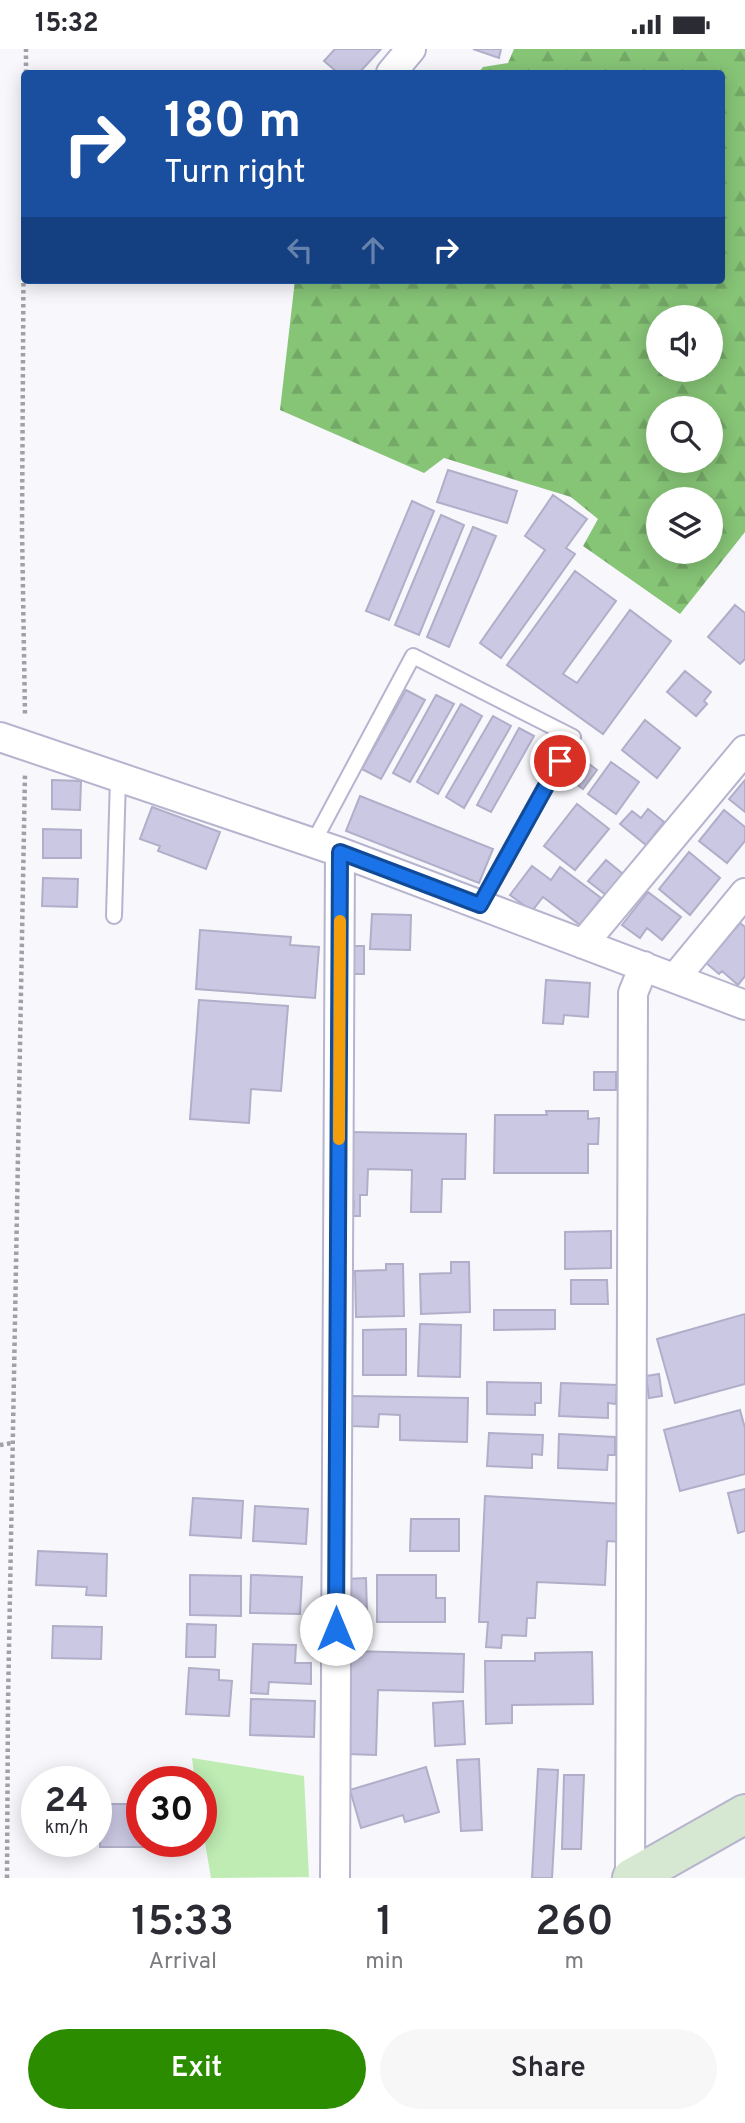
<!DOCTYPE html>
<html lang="en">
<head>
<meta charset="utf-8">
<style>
  :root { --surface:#fff; --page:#f7f7f7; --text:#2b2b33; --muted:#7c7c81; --accent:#2b8c00 }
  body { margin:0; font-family:Overpass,sans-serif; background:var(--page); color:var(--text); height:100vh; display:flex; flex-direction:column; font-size:26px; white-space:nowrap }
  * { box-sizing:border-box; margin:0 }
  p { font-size:23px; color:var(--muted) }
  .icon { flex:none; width:38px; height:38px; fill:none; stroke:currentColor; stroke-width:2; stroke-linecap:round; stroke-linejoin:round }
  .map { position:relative; height:1829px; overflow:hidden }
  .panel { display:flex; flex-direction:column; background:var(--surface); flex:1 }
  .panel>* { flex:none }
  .guide { position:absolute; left:21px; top:21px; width:704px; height:214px; border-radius:7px; box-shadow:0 4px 18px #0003; background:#1a4fa0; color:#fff; overflow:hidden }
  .tools { position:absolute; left:646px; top:256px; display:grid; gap:14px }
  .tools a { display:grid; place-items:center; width:77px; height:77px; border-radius:50%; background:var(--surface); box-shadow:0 4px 18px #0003; font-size:35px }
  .speed { position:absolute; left:21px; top:1717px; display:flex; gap:14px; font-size:35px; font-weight:700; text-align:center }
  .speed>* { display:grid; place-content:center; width:91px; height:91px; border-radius:50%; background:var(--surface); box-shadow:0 4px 18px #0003; line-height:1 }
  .speed small { font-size:18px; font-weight:400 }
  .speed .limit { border:10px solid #d22; background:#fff; color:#111 }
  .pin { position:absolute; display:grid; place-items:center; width:60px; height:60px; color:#fff; margin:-30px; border:4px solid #fff; border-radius:50%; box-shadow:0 2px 7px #0007 }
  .me { position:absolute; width:77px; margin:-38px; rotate:0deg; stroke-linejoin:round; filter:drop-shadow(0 0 5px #0008) }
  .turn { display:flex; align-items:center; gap:24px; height:147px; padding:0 28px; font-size:32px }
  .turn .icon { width:91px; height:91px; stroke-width:2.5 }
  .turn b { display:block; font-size:49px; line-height:60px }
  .lanes { display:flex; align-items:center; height:66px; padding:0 28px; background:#0003; justify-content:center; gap:35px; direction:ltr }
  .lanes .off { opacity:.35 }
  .eta { display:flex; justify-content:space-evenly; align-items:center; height:119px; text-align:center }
  .eta b { font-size:42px; font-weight:600; line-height:49px }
  .primary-button { display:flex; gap:14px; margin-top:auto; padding:14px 28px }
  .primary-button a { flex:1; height:80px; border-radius:42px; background:var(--accent); color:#fff; font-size:28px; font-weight:600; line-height:80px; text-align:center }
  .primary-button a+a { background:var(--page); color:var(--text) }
  .status { display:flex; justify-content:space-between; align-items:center; height:49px; padding:0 35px; background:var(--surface); direction:ltr }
  .status svg { height:19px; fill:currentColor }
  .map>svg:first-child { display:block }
</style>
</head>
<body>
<div class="status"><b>15:32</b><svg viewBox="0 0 49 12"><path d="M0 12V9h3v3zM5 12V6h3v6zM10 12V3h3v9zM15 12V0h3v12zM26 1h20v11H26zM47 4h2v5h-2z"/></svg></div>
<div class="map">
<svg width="745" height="1829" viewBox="0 0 745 1829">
  <defs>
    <pattern id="forest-firs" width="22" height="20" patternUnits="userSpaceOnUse" patternTransform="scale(1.75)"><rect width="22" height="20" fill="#86c476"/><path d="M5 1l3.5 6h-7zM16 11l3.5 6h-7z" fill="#73a866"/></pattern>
  </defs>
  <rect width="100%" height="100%" fill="#f7f7fc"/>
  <path fill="url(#forest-firs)" fill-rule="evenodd" d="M 514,0 L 745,0 L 745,483 L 680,565 L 583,497 L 598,470 L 571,448 L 444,409 L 424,424 L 280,361 L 295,231 L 721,231 L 721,24 L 478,24 L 483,18 L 508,14 ZM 658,268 L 710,268 L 710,320 L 658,320 ZM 658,359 L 710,359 L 710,411 L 658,411 ZM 658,450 L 710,450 L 710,502 L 658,502 Z"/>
  <path fill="#beecb3" d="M 192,1709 L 304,1727 L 309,1828 L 211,1829 L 201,1770 L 201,1732 L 195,1732 Z"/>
  <path fill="#cbc8e3" stroke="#b0aec8" stroke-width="2" d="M 335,0 L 381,0 L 359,24 L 338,24 L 324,12 Z
    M 473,0 L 501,0 L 499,9 Z
    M 448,421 L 517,442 L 507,474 L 437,453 Z
    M 553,446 L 587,470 L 566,499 L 575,505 L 501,609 L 480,594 L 545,501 L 525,487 Z
    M 412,452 L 434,462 L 389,571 L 366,562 Z
    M 441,466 L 464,476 L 419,586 L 395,576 Z
    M 473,478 L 496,487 L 449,598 L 427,588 Z
    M 575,522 L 616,552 L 563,625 L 577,634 L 630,561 L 671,592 L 603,685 L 507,616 Z
    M 735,556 L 745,564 L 745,610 L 740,615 L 708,588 Z
    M 685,622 L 711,643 L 704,652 L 707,655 L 696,667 L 667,643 Z
    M 406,641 L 425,651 L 381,730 L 362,720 Z
    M 436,646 L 454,655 L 410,733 L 393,724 Z
    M 461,655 L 482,667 L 438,745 L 417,733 Z
    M 493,667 L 511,677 L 464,759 L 446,748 Z
    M 645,671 L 680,699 L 657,729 L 622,701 Z
    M 519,679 L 534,687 L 491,763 L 477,756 Z
    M 581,709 L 597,721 L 583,740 L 567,728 Z
    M 611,713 L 639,733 L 616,765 L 588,745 Z
    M 52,731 L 81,732 L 80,761 L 52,760 Z
    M 745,731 L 745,763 L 729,750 Z
    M 360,747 L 493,800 L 479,834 L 346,782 Z
    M 577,755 L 609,780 L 575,821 L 544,797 Z
    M 152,758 L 220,783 L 206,820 L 158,802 L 160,797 L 140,790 Z
    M 648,760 L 664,773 L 646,796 L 620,775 L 632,762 L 641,769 Z
    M 724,761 L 745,778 L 745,792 L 727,814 L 699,792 Z
    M 43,780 L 81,781 L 81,809 L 43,809 Z
    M 689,803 L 720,829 L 690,866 L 659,840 Z
    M 606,811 L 623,825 L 606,846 L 588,832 Z
    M 532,817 L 551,831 L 560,818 L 601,849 L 580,876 L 543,848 L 532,862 L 510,846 Z
    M 43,829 L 78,830 L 77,858 L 42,857 Z
    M 648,843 L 681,868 L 662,891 L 647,879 L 640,889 L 622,876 Z
    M 372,865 L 411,866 L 410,901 L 370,900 Z
    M 740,874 L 745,878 L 745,927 L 738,936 L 722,922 L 719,925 L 706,914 Z
    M 200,881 L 291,888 L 290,896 L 319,898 L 315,949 L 196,940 Z
    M 349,897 L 364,897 L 364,925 L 350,925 Z
    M 546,931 L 590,934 L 588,968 L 564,966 L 563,975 L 543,974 Z
    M 199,951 L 288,957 L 281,1042 L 251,1040 L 249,1074 L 190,1070 Z
    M 594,1023 L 616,1023 L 616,1041 L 594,1041 Z
    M 546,1062 L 588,1062 L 588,1070 L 599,1069 L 598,1095 L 588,1095 L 588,1124 L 494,1124 L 495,1066 L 547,1066 Z
    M 349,1083 L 466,1085 L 465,1130 L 442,1130 L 441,1163 L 411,1163 L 412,1121 L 368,1120 L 367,1146 L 360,1146 L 360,1167 L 353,1167 L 354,1152 L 348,1151 Z
    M 611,1182 L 611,1219 L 565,1220 L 565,1183 Z
    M 451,1213 L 469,1213 L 470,1263 L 421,1265 L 420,1225 L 451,1224 Z
    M 386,1215 L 403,1215 L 404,1267 L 356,1268 L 355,1222 L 386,1221 Z
    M 571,1231 L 607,1231 L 608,1255 L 571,1255 Z
    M 494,1261 L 555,1261 L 555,1280 L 494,1281 Z
    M 745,1265 L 745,1335 L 675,1354 L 657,1290 Z
    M 420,1275 L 461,1276 L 460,1328 L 418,1327 Z
    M 406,1280 L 406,1326 L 363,1326 L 363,1281 Z
    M 659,1325 L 662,1347 L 649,1349 L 646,1327 Z
    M 487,1333 L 541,1334 L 541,1354 L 535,1354 L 535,1366 L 487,1365 Z
    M 561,1334 L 617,1336 L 616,1355 L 608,1354 L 608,1369 L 559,1367 Z
    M 350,1347 L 468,1349 L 467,1393 L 400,1391 L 400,1366 L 379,1365 L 378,1378 L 350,1377 Z
    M 740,1361 L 745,1379 L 745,1425 L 680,1442 L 664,1381 Z
    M 489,1384 L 543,1386 L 542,1406 L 532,1405 L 532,1419 L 487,1417 Z
    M 559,1385 L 615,1388 L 615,1406 L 608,1406 L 607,1421 L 558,1419 Z
    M 745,1440 L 745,1482 L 738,1484 L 728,1444 Z
    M 485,1447 L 624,1455 L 622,1493 L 607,1492 L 605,1536 L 537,1533 L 535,1569 L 527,1569 L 526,1587 L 502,1586 L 501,1599 L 486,1598 L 488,1573 L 479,1573 Z
    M 193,1449 L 243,1452 L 241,1489 L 190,1486 Z
    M 255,1457 L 308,1460 L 306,1495 L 253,1492 Z
    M 411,1470 L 459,1470 L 459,1502 L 410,1502 Z
    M 38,1502 L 107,1505 L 106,1547 L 86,1546 L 87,1538 L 36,1536 Z
    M 190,1526 L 241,1527 L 241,1567 L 190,1566 Z
    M 251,1526 L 302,1528 L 300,1565 L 250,1564 Z
    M 377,1526 L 436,1526 L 436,1549 L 445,1549 L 445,1573 L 377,1573 Z
    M 366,1529 L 367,1566 L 347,1566 L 346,1530 Z
    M 187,1575 L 216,1576 L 215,1608 L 186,1608 Z
    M 53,1577 L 102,1578 L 101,1610 L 52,1609 Z
    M 253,1595 L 296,1596 L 295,1614 L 311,1614 L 311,1635 L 269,1633 L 268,1645 L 251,1644 Z
    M 351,1602 L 464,1605 L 463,1643 L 378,1641 L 376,1706 L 348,1705 Z
    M 592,1603 L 593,1655 L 512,1656 L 512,1674 L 486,1675 L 485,1612 L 535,1612 L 535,1604 Z
    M 189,1619 L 219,1621 L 219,1631 L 232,1632 L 229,1667 L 186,1665 Z
    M 251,1650 L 315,1652 L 314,1688 L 250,1686 Z
    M 463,1652 L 465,1695 L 435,1697 L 433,1654 Z
    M 479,1710 L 482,1781 L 461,1782 L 457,1711 Z
    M 426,1718 L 439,1763 L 405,1773 L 403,1766 L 361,1779 L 350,1741 Z
    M 538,1720 L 558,1721 L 552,1829 L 532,1829 Z
    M 564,1726 L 584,1726 L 581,1800 L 562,1800 Z
    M 100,1755 L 142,1755 L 142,1792 L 172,1792 L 172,1798 L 100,1798 Z"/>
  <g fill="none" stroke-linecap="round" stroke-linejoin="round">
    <defs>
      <path id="lane" d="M 313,794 L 413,607 L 573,688 L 480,856
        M 114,867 L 118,729"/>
      <path id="street" d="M 391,24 L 411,0
        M 0,688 L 340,803 L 745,956
        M 583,895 L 745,701
        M 675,929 L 745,844
        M 335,1829 L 340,803
        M 630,1829 L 633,944 L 644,917"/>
      <path id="secondary" d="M 632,1829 L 745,1765"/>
    </defs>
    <use href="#lane" stroke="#b6b4ce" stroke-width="18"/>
    <use href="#street" stroke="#b6b4ce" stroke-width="32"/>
    <use href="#secondary" stroke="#b6b4ce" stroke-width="42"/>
    <path stroke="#a0a0a6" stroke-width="4.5" stroke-dasharray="3.5 3.5" stroke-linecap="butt" d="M 26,24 L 26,0
      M 24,136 L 22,480 L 25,666
      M 0,1396 L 12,1394
      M 7,1829 L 8,1654 L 25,724"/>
    <use href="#lane" stroke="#fff" stroke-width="14"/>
    <use href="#street" stroke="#fff" stroke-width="28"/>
    <use href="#secondary" stroke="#d6e8d2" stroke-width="38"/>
  </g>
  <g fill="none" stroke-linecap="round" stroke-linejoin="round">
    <defs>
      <path id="route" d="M 336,1580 L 340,803 L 480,856 L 560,712"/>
    </defs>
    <use href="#route" stroke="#114b97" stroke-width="18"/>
    <use href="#route" stroke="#1a73e8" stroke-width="12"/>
    <path stroke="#f59e0b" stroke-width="12" d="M 339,1090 L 340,872"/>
  </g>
</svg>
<div class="tools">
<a><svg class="icon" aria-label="sound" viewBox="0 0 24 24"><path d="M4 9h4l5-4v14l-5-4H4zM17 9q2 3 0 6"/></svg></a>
<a><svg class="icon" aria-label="search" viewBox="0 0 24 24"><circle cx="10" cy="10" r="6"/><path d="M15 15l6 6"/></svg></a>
<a><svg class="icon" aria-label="layers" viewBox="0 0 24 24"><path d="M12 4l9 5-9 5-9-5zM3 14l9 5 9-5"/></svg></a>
</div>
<div class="speed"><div>24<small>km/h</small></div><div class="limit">30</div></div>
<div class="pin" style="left:560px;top:712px;background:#d93025"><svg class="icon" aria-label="arrive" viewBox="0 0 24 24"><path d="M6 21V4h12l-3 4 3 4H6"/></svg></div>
<svg class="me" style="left:336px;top:1580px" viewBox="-20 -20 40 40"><circle r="19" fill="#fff"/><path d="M0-13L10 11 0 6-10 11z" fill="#1a73e8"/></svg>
<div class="guide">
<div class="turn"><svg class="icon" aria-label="right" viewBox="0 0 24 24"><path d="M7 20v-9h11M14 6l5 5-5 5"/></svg><div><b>180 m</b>Turn right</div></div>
<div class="lanes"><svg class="icon off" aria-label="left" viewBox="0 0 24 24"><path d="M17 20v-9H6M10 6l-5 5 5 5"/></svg><svg class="icon off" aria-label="ahead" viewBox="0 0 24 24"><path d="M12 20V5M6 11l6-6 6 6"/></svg><svg class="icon" aria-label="right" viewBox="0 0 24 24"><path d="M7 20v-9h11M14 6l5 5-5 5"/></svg></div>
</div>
</div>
<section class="panel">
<div class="eta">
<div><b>15:33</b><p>Arrival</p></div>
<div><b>1</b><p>min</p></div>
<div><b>260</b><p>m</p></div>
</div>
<div class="primary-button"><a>Exit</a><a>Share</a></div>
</section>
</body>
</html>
